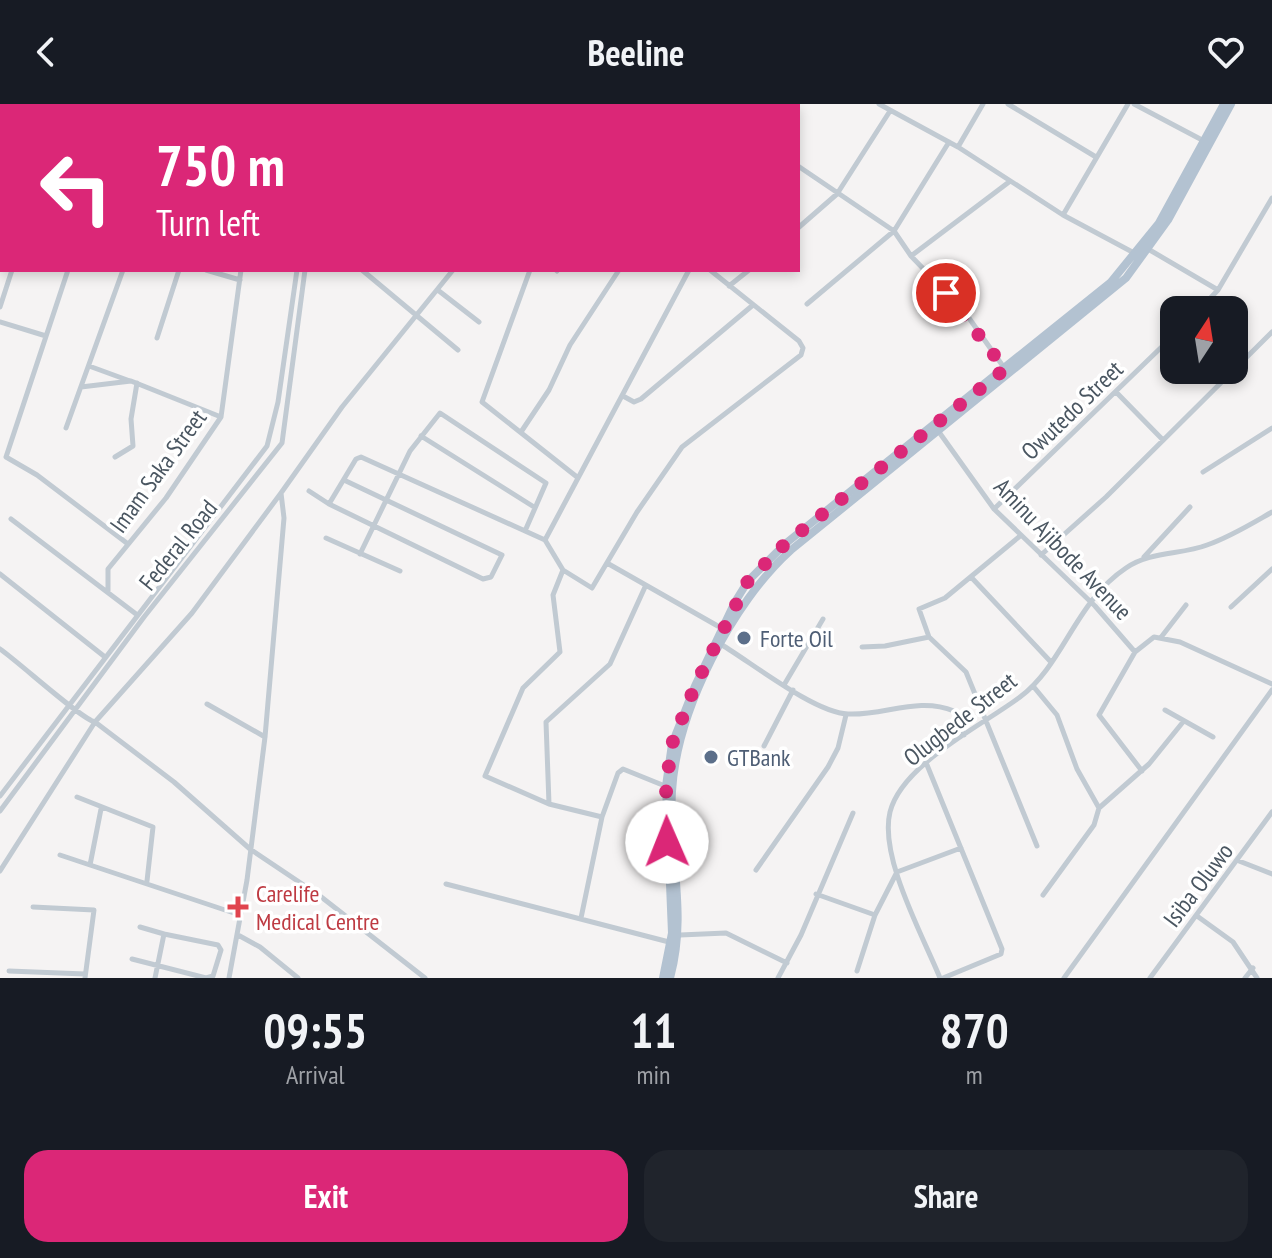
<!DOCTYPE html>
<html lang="en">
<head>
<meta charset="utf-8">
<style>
  :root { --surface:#171b24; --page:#20242c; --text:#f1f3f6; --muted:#9ea1a6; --accent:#db2777 }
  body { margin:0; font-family:"PT Sans Narrow",sans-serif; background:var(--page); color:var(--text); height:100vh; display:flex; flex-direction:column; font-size:30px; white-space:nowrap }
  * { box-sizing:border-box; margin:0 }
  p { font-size:26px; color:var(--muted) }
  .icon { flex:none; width:44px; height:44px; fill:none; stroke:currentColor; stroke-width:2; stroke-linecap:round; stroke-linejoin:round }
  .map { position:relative; height:874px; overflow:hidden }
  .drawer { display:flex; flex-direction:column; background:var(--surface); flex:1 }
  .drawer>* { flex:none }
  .top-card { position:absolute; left:0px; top:0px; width:800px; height:168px; box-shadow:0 4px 12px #0003; background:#db2777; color:#fff; overflow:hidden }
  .needle { width:52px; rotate:12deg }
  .fabs { position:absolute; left:1160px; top:192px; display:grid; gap:16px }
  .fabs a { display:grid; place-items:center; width:88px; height:88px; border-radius:16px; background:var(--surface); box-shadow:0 4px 12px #0003; font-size:40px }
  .pin { position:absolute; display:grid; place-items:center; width:68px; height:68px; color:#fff; margin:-34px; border:4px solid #fff; border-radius:50%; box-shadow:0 2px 8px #0007 }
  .me { position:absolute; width:88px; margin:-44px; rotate:359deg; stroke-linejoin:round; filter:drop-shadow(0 0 6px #0008) }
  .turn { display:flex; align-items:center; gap:28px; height:168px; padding:0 24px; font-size:36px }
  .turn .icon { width:104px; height:104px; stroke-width:2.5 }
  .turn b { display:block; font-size:56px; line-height:68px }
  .eta { display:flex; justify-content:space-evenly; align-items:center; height:136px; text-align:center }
  .eta b { font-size:48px; font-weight:700; line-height:56px }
  .button { display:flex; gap:16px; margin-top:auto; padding:16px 24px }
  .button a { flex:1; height:92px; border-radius:24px; background:var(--accent); color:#fff; font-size:32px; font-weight:700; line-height:92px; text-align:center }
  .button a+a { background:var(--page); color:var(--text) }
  header { display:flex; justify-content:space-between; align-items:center; height:104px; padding:0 24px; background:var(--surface); font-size:36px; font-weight:700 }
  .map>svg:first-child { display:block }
</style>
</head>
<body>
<header><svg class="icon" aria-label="back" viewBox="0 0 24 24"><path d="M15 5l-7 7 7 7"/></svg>Beeline<svg class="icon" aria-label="heart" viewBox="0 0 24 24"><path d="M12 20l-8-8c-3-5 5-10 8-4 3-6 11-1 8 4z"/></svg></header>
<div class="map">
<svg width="1272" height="874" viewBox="0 0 1272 874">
  <rect width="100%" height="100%" fill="#f5f3f3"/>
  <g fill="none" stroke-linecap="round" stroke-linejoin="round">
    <path stroke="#c1cad2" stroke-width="5" d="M 51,0 L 57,2
      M 226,0 L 234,2
      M 378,0 L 381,2
      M 484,0 L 485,2
      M 665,0 L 669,2
      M 879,0 L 958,43 L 1063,111 L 1136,150
      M 1008,0 L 1096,53
      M 1134,0 L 1204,37
      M 15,2 L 16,0
      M 70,2 L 71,0
      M 189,2 L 189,0
      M 317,2 L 317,0
      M 324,2 L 324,0
      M 394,2 L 394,0
      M 566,2 L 567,0
      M 770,2 L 771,0
      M 0,40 L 2,41
      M 958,43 L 983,0
      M 798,62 L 894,127 L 911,152 L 964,207 L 1005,265
      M 0,96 L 2,97
      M 1063,111 L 1128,0
      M 798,124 L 837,90 L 890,7
      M 1148,145 L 1218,186
      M 0,146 L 2,147
      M 911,152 L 1009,78
      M 68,166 L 6,353 L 37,371 L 128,440
      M 206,166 L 240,176
      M 362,166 L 458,246
      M 530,166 L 482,298 L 577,373
      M 556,166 L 557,167
      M 729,182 L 749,166
      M 439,187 L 479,218
      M 807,200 L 894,127 L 949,38
      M 0,203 L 12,166
      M 1199,206 L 1218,186 L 1272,94
      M 0,218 L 46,232
      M 157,234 L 179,166
      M 89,262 L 130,277
      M 81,283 L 131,277 L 221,313
      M 1116,288 L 1163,336
      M 623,292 L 634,298 L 641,295 L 753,201
      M 66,324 L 123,166
      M 521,328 L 549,286 L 570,241 L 619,166
      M 939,328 L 994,405 L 1095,502 L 1135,548
      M 421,332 L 534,403
      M 115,353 L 133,342 L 131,315 L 137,279
      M 1203,368 L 1272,324
      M 346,377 L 502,451 L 491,473 L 483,475 L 329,400 L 356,355 L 361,353 L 545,436 L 563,466 L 592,484 L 637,408 L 682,343 L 801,251 L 803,244 L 799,237 L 710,166
      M 309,387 L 329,400
      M 281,389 L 342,303 L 453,166
      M 994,405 L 1174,231
      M 11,415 L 136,510
      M 1020,432 L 945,494 L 919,505 L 929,533 L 966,568 L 1037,742
      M 326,434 L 400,467
      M 545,436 L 689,166
      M 360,450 L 410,347 L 440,309 L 546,379 L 525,427
      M 1041,451 L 1106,393 L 1272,228
      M 1144,453 L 1190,403
      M 607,459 L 723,525
      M 563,466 L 553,491 L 560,548 L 523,584 L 485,672 L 549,700 L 602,713
      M 0,470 L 105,553
      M 971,473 L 1050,557
      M 108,488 L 108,465 L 166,394 L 221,313 L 241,166
      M 1231,503 L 1272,465
      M 1162,532 L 1186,501
      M 722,541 C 752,559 815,609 848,610 C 884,612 918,592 954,607 L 964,631
      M 862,543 L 885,542 L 929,533
      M 0,545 C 20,559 81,615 95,618 L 174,678 L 250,745 L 320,792 L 425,874
      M 784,581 L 823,515
      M 1033,582 L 1057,611 L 1077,665 L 1099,704
      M 207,600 L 265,633
      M 1165,606 L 1213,633
      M 764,642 L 793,586
      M 927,661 L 1002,845 L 1001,850 L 943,874
      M 1142,667 L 1099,611 L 1135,548 L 1154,533 L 1180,538 L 1272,580
      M 0,692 L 267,342 L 278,298 L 297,166
      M 77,693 L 153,723 L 147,777
      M 549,700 L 546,618 L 610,560 L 645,483
      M 101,705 L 90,761 L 240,811
      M 0,707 L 144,513 L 282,339 L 305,166
      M 60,751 L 90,761
      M 1239,757 L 1272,770
      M 756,766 L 828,663 L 838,644 L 846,611
      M 0,767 L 95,618 L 192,509 L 281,389 L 284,414 L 265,633 L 247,776 L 229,874
      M 446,780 L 669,838
      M 816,790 L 875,811
      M 1043,791 L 1094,721 L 1099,704 L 1149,660 L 1183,618
      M 33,803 L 94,806 L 85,874
      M 1197,812 L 1233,838 L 1257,874
      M 581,814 L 602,713 L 618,669 L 623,665 L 665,682
      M 140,823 L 164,830
      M 238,831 L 260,843 L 298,874
      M 680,831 L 726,829 L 787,859
      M 132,855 L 206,874 L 213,872 L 221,846 L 218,841 L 164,830 L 155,874
      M 9,867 L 85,870
      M 857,867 L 875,811 L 897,768 L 961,744
      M 778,874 L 801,831 L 853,709
      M 940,874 C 923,832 879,753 890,708 C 902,660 983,621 1020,593 C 1064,560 1075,498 1126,464 C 1151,447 1181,451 1207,441 C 1230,433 1251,420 1272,408
      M 1064,874 L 1272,586
      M 1150,874 L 1272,708
      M 1245,874 L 1253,864"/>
    <path stroke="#b3c2d1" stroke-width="8" d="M 663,874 L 672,829 L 666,682 L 672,640 L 695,582 L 735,498 L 748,477 L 785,440 L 1111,178 L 1159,119 L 1224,0
      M 670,874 C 688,809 668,752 672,687 C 677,606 732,499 791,446 L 1126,174 L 1168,116 L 1231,0"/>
  </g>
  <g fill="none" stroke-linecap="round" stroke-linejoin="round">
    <path stroke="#db2777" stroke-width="14" stroke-dasharray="0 25.2" d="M 667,738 L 666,682 L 672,640 L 695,582 L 748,477 L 785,440 L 1005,265 L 946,189"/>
  </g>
  <g fill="#5c6f8a" stroke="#fff" stroke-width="3">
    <circle cx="744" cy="534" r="8"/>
    <circle cx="711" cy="653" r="8"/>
  </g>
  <path fill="#e0444e" stroke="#fff" stroke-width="3" d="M234 791h8v8h8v8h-8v8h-8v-8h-8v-8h8z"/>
  <g text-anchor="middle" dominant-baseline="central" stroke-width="7" stroke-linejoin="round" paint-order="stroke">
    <g font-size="24" fill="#4a5661" stroke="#fff">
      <text transform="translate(1072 306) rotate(-44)">Owutedo Street</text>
      <text transform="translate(158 367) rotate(-54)">Imam Saka Street</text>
      <text transform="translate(178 441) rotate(-51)">Federal Road</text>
      <text transform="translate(1063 445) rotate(46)">Aminu Ajibode Avenue</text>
      <text transform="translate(960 615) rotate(-38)">Olugbede Street</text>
      <text transform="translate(1198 781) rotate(-53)">Isiba Oluwo</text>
    </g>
    <g font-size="24" fill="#4e5e75" stroke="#fff" text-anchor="start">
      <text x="760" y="534">Forte Oil</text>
      <text x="727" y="653">GTBank</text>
    </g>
    <g font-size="24" fill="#be3a42" stroke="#fff" text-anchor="start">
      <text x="256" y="789">Carelife<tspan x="256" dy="28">Medical Centre</tspan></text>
    </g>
  </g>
</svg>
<div class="fabs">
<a><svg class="needle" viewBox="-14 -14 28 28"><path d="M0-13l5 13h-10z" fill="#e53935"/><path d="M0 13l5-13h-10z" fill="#9ea1a6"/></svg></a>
</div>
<div class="pin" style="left:946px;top:189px;background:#d93025"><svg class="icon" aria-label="arrive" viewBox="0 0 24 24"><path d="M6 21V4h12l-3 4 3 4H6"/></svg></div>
<svg class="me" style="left:667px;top:738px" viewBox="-20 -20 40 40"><circle r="19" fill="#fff"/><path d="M0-13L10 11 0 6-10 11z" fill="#db2777"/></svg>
<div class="top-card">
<div class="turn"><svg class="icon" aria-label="left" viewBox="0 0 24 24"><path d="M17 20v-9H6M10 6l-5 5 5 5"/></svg><div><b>750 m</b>Turn left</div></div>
</div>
</div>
<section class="drawer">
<div class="eta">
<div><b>09:55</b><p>Arrival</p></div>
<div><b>11</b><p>min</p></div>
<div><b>870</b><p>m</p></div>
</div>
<div class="button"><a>Exit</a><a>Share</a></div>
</section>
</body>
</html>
